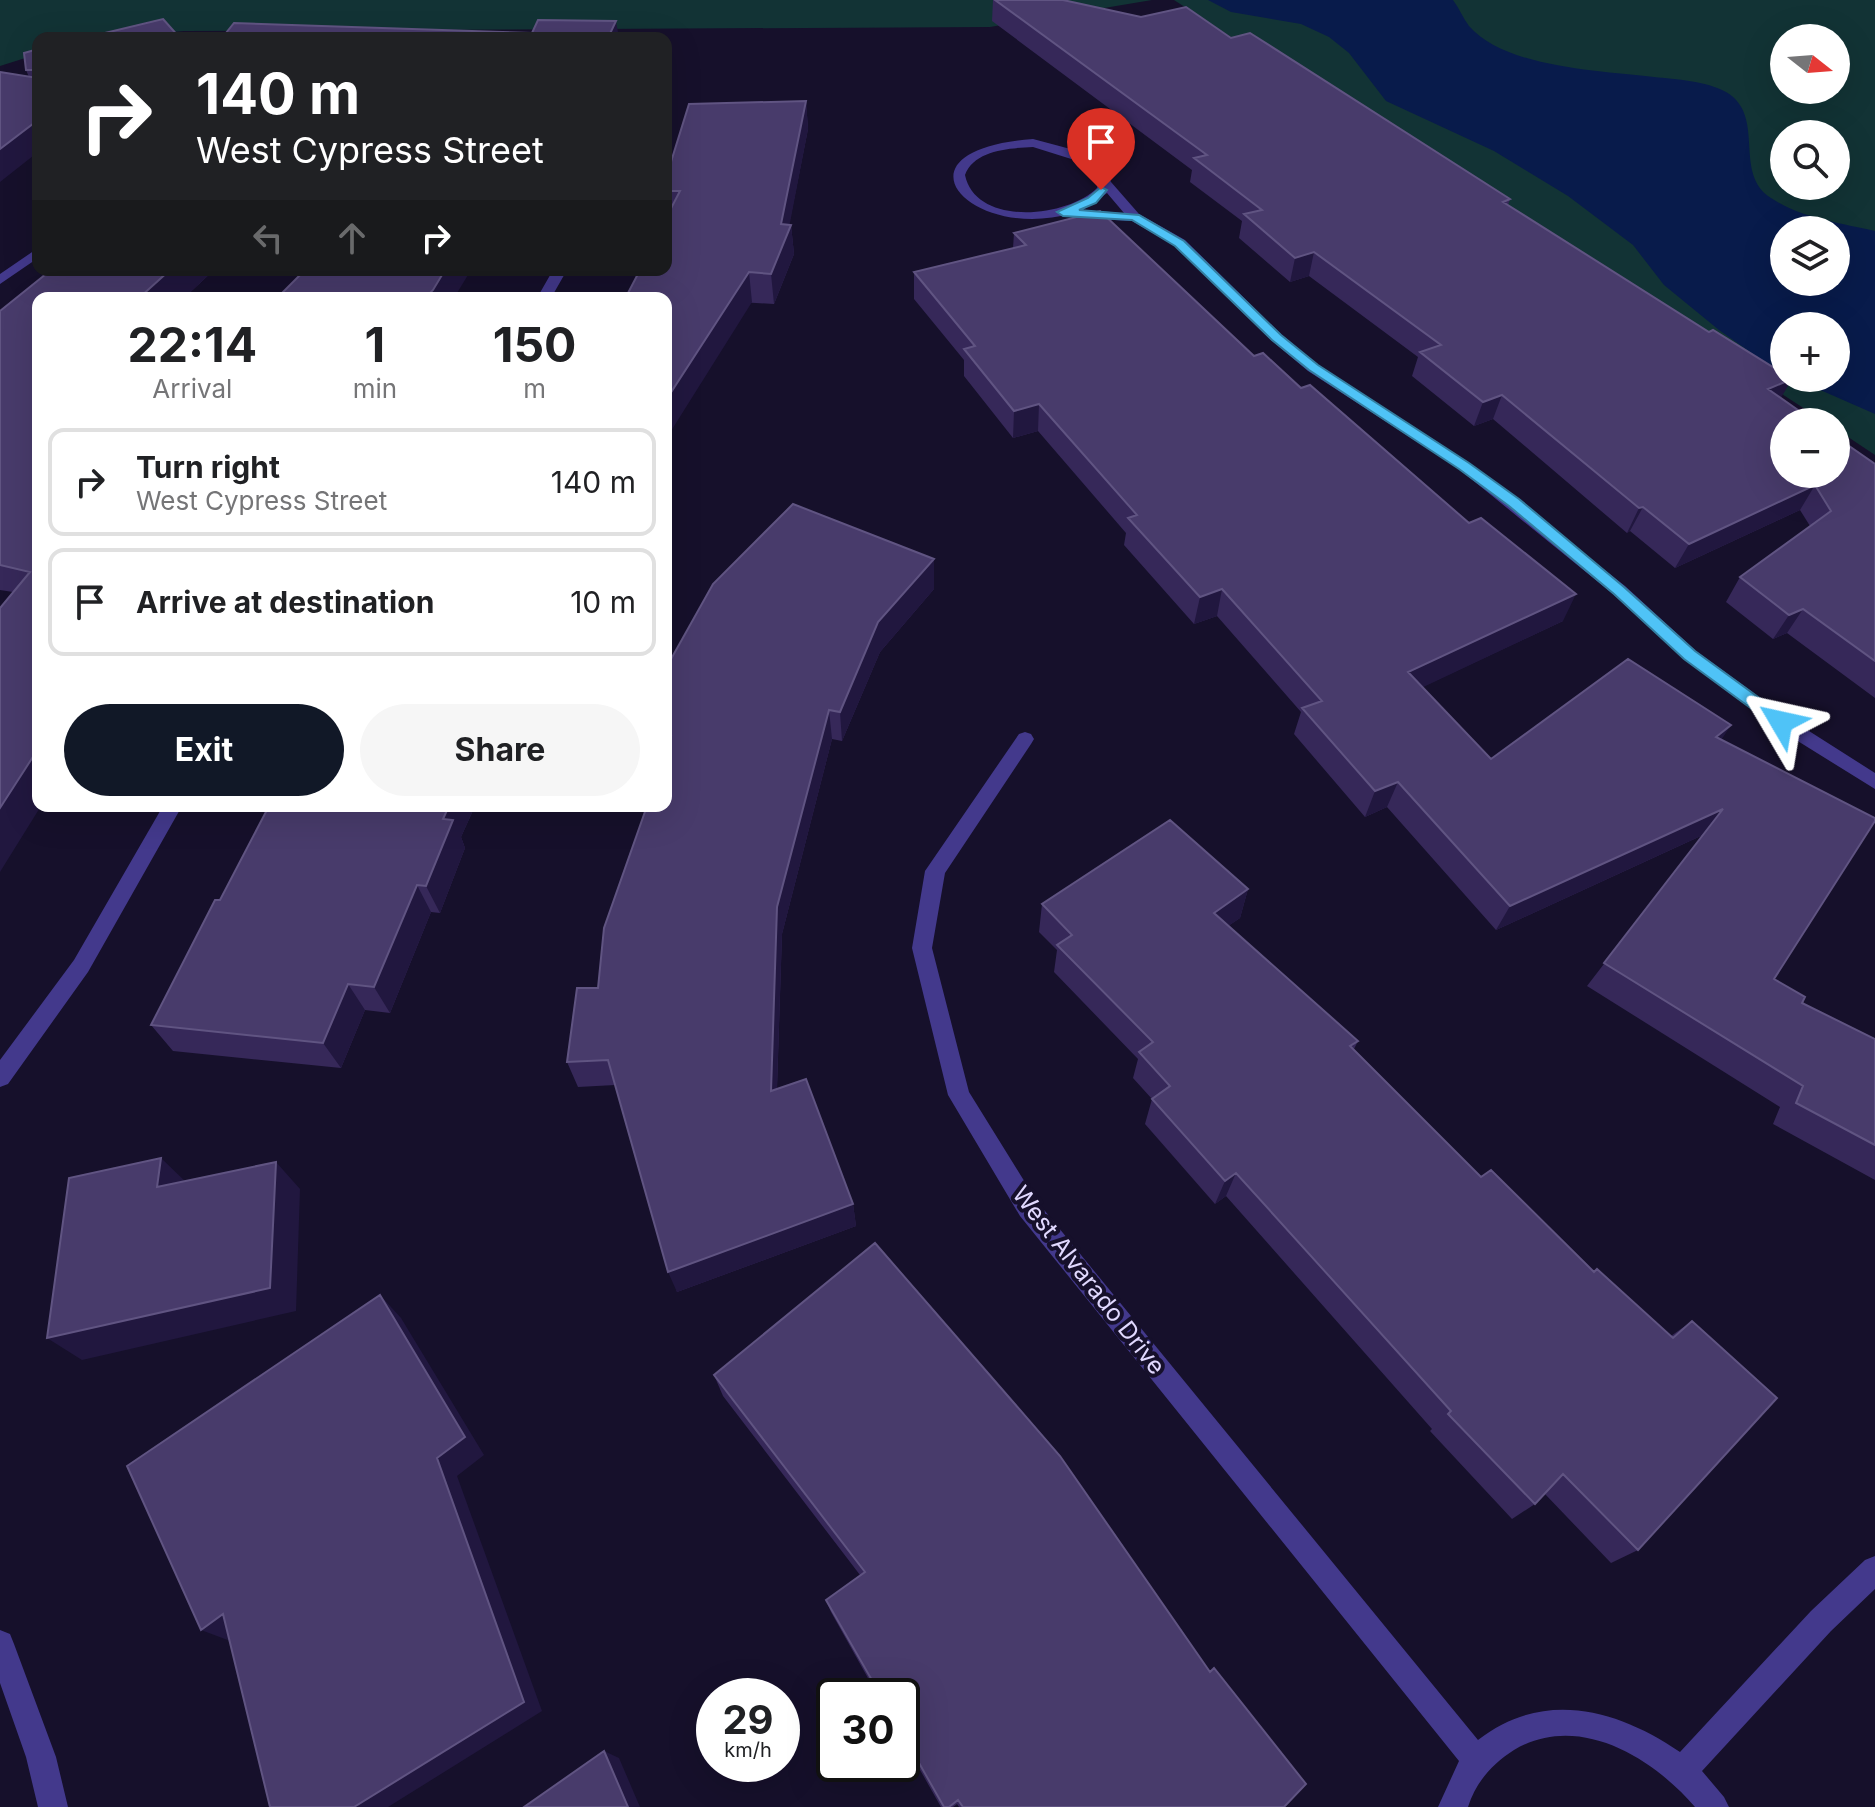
<!DOCTYPE html>
<html lang="en">
<head>
<meta charset="utf-8">
<style>
  :root { --surface:#fff; --page:#f6f6f6; --text:#202124; --muted:#757577; --line:#e0e0e0; --accent:#111827 }
  body { margin:0; font-family:Inter,sans-serif; background:var(--page); color:var(--text); height:100vh; display:flex; flex-direction:column; font-size:30px; white-space:nowrap }
  * { box-sizing:border-box; margin:0 }
  p { font-size:26px; color:var(--muted) }
  .icon { flex:none; width:44px; height:44px; fill:none; stroke:currentColor; stroke-width:2; stroke-linecap:round; stroke-linejoin:round }
  .map { position:relative; flex:1; overflow:hidden }
  .drawer { position:absolute; left:32px; top:292px; width:640px; height:520px; display:flex; flex-direction:column; background:var(--surface); border-radius:16px; box-shadow:0 8px 32px #0002 }
  .drawer>* { flex:none }
  .hud { position:absolute; left:32px; top:32px; width:640px; height:244px; border-radius:16px; box-shadow:0 8px 32px #0002; background:#202124; color:#fff; overflow:hidden }
  .needle { width:52px; rotate:107deg }
  .buttons { position:absolute; left:1770px; top:24px; display:grid; gap:16px }
  .buttons a { display:grid; place-items:center; width:80px; height:80px; border-radius:50%; background:var(--surface); box-shadow:0 8px 32px #0002; font-size:40px }
  .speed { position:absolute; left:696px; top:1678px; display:flex; gap:16px; font-size:40px; font-weight:700; text-align:center }
  .speed>* { display:grid; place-content:center; width:104px; height:104px; border-radius:50%; background:var(--surface); box-shadow:0 8px 32px #0002; line-height:1 }
  .speed small { font-size:20px; font-weight:400 }
  .speed .limit { border:4px solid #111; border-radius:12px; background:#fff; color:#111 }
  .pin { position:absolute; display:grid; place-items:center; width:68px; height:68px; color:#fff; margin:-82px -34px; border-radius:50% 50% 50% 0; rotate:-45deg; box-shadow:0 0 8px #0007 }
  .pin .icon { rotate:45deg }
  .me { position:absolute; width:88px; margin:-44px; rotate:306deg; stroke-linejoin:round; filter:drop-shadow(0 0 6px #0008) }
  .turn { display:flex; align-items:center; gap:28px; height:168px; padding:0 32px; font-size:36px }
  .turn .icon { width:104px; height:104px; stroke-width:2.5 }
  .turn b { display:block; font-size:56px; line-height:68px }
  .lanes { display:flex; align-items:center; height:76px; padding:0 32px; background:#0003; justify-content:center; gap:40px; direction:ltr }
  .lanes .off { opacity:.35 }
  .eta { display:flex; justify-content:space-evenly; align-items:center; height:136px; text-align:center }
  .eta b { font-size:48px; font-weight:700; line-height:56px }
  .primary-button { display:flex; gap:16px; margin-top:auto; padding:16px 32px }
  .primary-button a { flex:1; height:92px; border-radius:48px; background:var(--accent); color:#fff; font-size:32px; font-weight:700; line-height:92px; text-align:center }
  .primary-button a+a { background:var(--page); color:var(--text) }
  ul { padding:0; list-style:none }
  li { display:flex; align-items:center; gap:24px; height:108px; margin:0 16px 12px; padding:0 16px; border:4px solid var(--line); border-radius:16px }
  li div { flex:1 }
  li b { display:block; font-size:30px }
  li em { font-style:normal }
  .map>svg:first-child { display:block }
</style>
</head>
<body>
<div class="map">
<svg width="1875" height="1807" viewBox="0 0 1875 1807">
  <rect width="100%" height="100%" fill="#16102b"/>
  <path fill="#123335" fill-rule="evenodd" d="M 0,0 L 1152,0 L 990,27 L 184,31 L 101,38 L 38,38 L 38,54 L 0,66 Z
    M 1174,0 L 1875,0 L 1875,455 L 1836,429 L 1836,422 L 1825,422 ZM 1784,38 L 1836,38 L 1836,90 L 1784,90 ZM 1784,134 L 1836,134 L 1836,186 L 1784,186 ZM 1784,230 L 1836,230 L 1836,282 L 1784,282 ZM 1784,326 L 1836,326 L 1836,378 L 1784,378 Z"/>
  <path fill="#081b4b" fill-rule="evenodd" d="M 1208,0 L 1453,0 C 1459,8 1463,18 1469,26 C 1505,68 1603,71 1654,77 C 1676,79 1706,81 1726,92 C 1767,116 1732,173 1771,198 C 1801,218 1840,223 1875,231 L 1875,414 L 1793,378 L 1836,378 L 1836,326 L 1784,326 L 1784,374 L 1777,371 L 1719,330 L 1664,285 L 1633,245 L 1568,196 L 1494,151 L 1386,101 L 1349,53 L 1329,37 L 1301,24 L 1231,12 ZM 1784,230 L 1836,230 L 1836,282 L 1784,282 Z"/>
  <g fill="none" stroke-linecap="round" stroke-linejoin="round">
    <path fill="#43398c" fill-rule="evenodd" d="M 1033,139 L 1078,151 L 1104,166 L 1111,182 L 1139,214 L 1185,240 L 1281,334 L 1318,365 L 1469,463 L 1625,586 L 1696,651 L 1787,717 L 1875,773 L 1875,789 L 1775,727 L 1684,659 L 1613,594 L 1459,469 L 1308,371 L 1271,340 L 1175,246 L 1132,221 L 1079,218 L 1073,213 C 970,243 885,150 1033,139 ZM 1033,147 L 1084,163 L 1099,178 L 1097,188 C 1067,218 976,227 965,175 C 974,150 1010,148 1033,147 ZM 1107,193 L 1124,213 L 1083,210 Z
      M 38,248 L 38,258 L 0,284 L 0,274 Z
      M 553,270 L 567,270 L 551,298 L 537,298 Z
      M 1025,732 L 1031,734 L 1034,739 L 1031,744 L 945,873 L 932,948 L 969,1092 L 1036,1200 L 1478,1740 C 1543,1689 1617,1709 1680,1752 L 1811,1611 L 1865,1560 L 1875,1556 L 1875,1589 L 1831,1631 L 1702,1771 L 1724,1797 L 1729,1807 L 1695,1807 C 1652,1757 1578,1712 1514,1750 C 1492,1764 1476,1782 1468,1807 L 1438,1807 L 1459,1761 L 1020,1216 L 948,1095 L 912,948 L 925,871 L 1019,734 Z
      M 163,806 L 182,806 L 88,972 L 8,1084 L 0,1087 L 0,1060 L 74,960 Z
      M 0,1630 L 10,1634 L 14,1644 L 56,1757 L 68,1807 L 38,1807 L 26,1757 L 0,1683 Z"/>
  </g>
  <path fill="#362859" d="M 993,0 L 1063,0 L 1231,38 L 1510,199 L 1508,205 L 1875,464 L 1875,698 L 1787,633 L 1773,639 L 1726,602 L 1740,577 L 1810,526 L 1800,510 L 1675,568 L 1630,531 L 1627,533 L 1493,419 L 1474,426 L 1412,376 L 1418,357 L 1309,276 L 1290,282 L 1239,238 L 1242,221 L 1190,182 L 1192,170 L 992,21 Z
    M 38,49 L 38,152 L 29,77 L 26,70 Z
    M 806,101 L 808,129 L 789,225 L 791,225 L 794,254 L 774,304 L 627,295 L 666,270 L 666,178 Z
    M 1014,233 L 1254,356 L 1563,621 L 1422,687 L 1491,759 L 1721,740 L 1774,979 L 1802,1003 L 1875,1039 L 1875,1180 L 1773,1124 L 1780,1107 L 1587,986 L 1703,835 L 1496,930 L 1387,807 L 1365,817 L 1294,734 L 1301,712 L 1217,616 L 1194,624 L 1124,545 L 1126,533 L 1038,431 L 1013,438 L 964,376 L 964,360 L 914,299 L 914,272 L 1013,248 Z
    M 51,270 L 214,270 L 184,298 L 38,298 L 38,806 L 13,592 L 0,590 L 0,311 Z
    M 934,589 L 880,652 L 842,741 L 832,739 L 782,934 L 777,1089 L 853,1204 L 856,1226 L 677,1292 L 615,1085 L 578,1087 L 567,1062 L 598,988 L 666,806 L 666,668 Z
    M 269,806 L 475,806 L 461,837 L 465,848 L 440,913 L 431,912 L 390,1013 L 365,1010 L 341,1068 L 173,1051 L 151,1025 L 220,900 Z
    M 1248,889 L 1240,918 L 1228,926 L 1358,1041 L 1354,1049 L 1481,1177 L 1671,1336 L 1692,1321 L 1638,1550 L 1611,1563 L 1545,1494 L 1535,1504 L 1512,1519 L 1430,1431 L 1432,1429 L 1226,1196 L 1215,1204 L 1145,1124 L 1152,1099 L 1133,1078 L 1138,1059 L 1054,972 L 1057,950 L 1039,932 L 1042,904 Z
    M 714,1375 L 1284,1807 L 959,1807 L 957,1804 L 953,1807 L 941,1807 L 902,1738 L 902,1696 L 878,1696 L 831,1612 L 826,1600 L 860,1575 L 723,1396 Z"/>
  <path fill="#21173f" d="M 616,21 L 619,38 L 608,38 Z
    M 806,101 L 808,129 L 788,233 L 791,225 L 794,254 L 774,304 L 771,274 Z
    M 38,120 L 38,152 L 0,182 L 0,149 Z
    M 1314,252 L 1309,276 L 1290,282 L 1295,258 Z
    M 170,270 L 214,270 L 184,298 L 139,298 Z
    M 445,270 L 471,270 L 454,298 L 425,298 Z
    M 749,272 L 752,302 L 666,439 L 666,400 Z
    M 1792,379 L 1778,403 L 1768,389 Z
    M 1502,395 L 1493,419 L 1474,426 L 1483,402 Z
    M 1039,404 L 1038,431 L 1013,438 L 1014,411 Z
    M 1815,485 L 1800,510 L 1675,568 L 1689,544 Z
    M 1643,507 L 1630,531 L 1627,533 L 1639,508 Z
    M 934,559 L 934,589 L 880,652 L 842,741 L 840,712 L 878,622 Z
    M 1222,589 L 1217,616 L 1194,624 L 1200,597 Z
    M 1576,594 L 1563,621 L 1398,699 L 1408,672 Z
    M 1803,609 L 1787,633 L 1773,639 L 1789,615 Z
    M 829,710 L 832,739 L 782,934 L 776,1115 L 771,1091 L 777,907 Z
    M 1731,725 L 1714,751 L 1716,737 Z
    M 38,749 L 38,806 L 41,806 L 0,872 L 0,808 Z
    M 1398,782 L 1387,807 L 1365,817 L 1375,791 Z
    M 449,806 L 475,806 L 461,837 L 465,848 L 440,913 L 426,886 L 443,819 Z
    M 1723,809 L 1705,834 L 1496,930 L 1510,906 Z
    M 417,885 L 431,912 L 390,1013 L 374,987 Z
    M 1248,889 L 1240,918 L 1206,941 L 1214,913 Z
    M 348,984 L 365,1010 L 341,1068 L 323,1043 Z
    M 161,1158 L 189,1185 L 157,1187 Z
    M 276,1162 L 300,1189 L 296,1311 L 82,1360 L 47,1338 Z
    M 1236,1173 L 1226,1196 L 1215,1204 L 1225,1181 Z
    M 853,1204 L 856,1226 L 677,1292 L 668,1272 Z
    M 380,1295 L 401,1318 L 484,1455 L 457,1476 L 542,1711 L 388,1807 L 354,1807 L 437,1458 Z
    M 223,1614 L 233,1642 L 201,1630 Z
    M 604,1751 L 619,1758 L 640,1807 L 628,1807 Z"/>
  <path fill="#483b6b" stroke="#605482" stroke-width="2" d="M 995,0 L 1063,0 L 1141,17 L 1186,7 L 1231,38 L 1250,33 L 1510,199 L 1503,202 L 1709,332 L 1713,330 L 1784,374 L 1784,378 L 1792,379 L 1768,389 L 1815,422 L 1784,422 L 1784,474 L 1836,474 L 1836,437 L 1875,464 L 1875,661 L 1803,609 L 1789,615 L 1740,577 L 1831,511 L 1815,485 L 1689,544 L 1643,507 L 1639,508 L 1502,395 L 1483,402 L 1420,352 L 1441,345 L 1314,252 L 1295,258 L 1244,214 L 1262,210 L 1194,158 L 1207,155 Z
    M 163,19 L 180,38 L 84,38 Z
    M 538,20 L 616,21 L 608,38 L 222,38 L 234,23 L 532,33 Z
    M 38,49 L 38,70 L 26,70 L 24,53 Z
    M 0,72 L 38,78 L 38,120 L 0,149 Z
    M 806,101 L 781,224 L 791,225 L 771,274 L 749,272 L 666,400 L 666,298 L 620,298 L 623,294 L 627,295 L 640,270 L 666,270 L 666,218 L 680,191 L 666,191 L 666,178 L 689,104 Z
    M 1100,211 L 1254,356 L 1263,353 L 1301,388 L 1310,385 L 1469,523 L 1481,518 L 1576,594 L 1408,672 L 1491,759 L 1628,659 L 1731,725 L 1716,737 L 1875,818 L 1875,821 L 1774,979 L 1805,997 L 1802,1003 L 1875,1039 L 1875,1145 L 1796,1103 L 1803,1086 L 1604,963 L 1723,809 L 1510,906 L 1398,782 L 1375,791 L 1302,708 L 1322,701 L 1222,589 L 1200,597 L 1128,518 L 1137,515 L 1039,404 L 1014,411 L 964,349 L 975,346 L 914,272 L 1026,245 L 1014,233 Z
    M 51,270 L 170,270 L 139,298 L 38,298 L 38,749 L 0,808 L 0,608 L 30,572 L 0,565 L 0,311 Z
    M 305,270 L 445,270 L 433,290 L 425,298 L 277,298 Z
    M 793,504 L 934,559 L 878,622 L 840,712 L 829,710 L 777,907 L 771,1091 L 806,1079 L 853,1204 L 668,1272 L 608,1060 L 567,1062 L 577,988 L 598,988 L 604,928 L 647,806 L 666,806 L 666,751 L 671,736 L 666,735 L 666,668 L 713,584 Z
    M 269,806 L 449,806 L 443,819 L 453,820 L 426,886 L 417,885 L 374,987 L 348,984 L 323,1043 L 151,1025 L 215,900 L 220,900 Z
    M 1170,820 L 1248,889 L 1214,913 L 1358,1041 L 1350,1046 L 1481,1177 L 1491,1170 L 1594,1272 L 1597,1269 L 1673,1338 L 1692,1321 L 1777,1398 L 1638,1550 L 1563,1474 L 1535,1504 L 1448,1414 L 1451,1411 L 1236,1173 L 1225,1181 L 1152,1099 L 1170,1086 L 1139,1052 L 1153,1042 L 1057,945 L 1072,935 L 1042,904 Z
    M 161,1158 L 157,1187 L 276,1162 L 270,1288 L 47,1338 L 69,1178 Z
    M 875,1243 L 1060,1456 L 1210,1672 L 1214,1668 L 1306,1784 L 1284,1807 L 963,1807 L 958,1800 L 949,1807 L 944,1807 L 902,1733 L 902,1696 L 881,1696 L 826,1600 L 865,1572 L 714,1375 Z
    M 380,1295 L 465,1437 L 437,1458 L 524,1702 L 354,1807 L 270,1807 L 223,1614 L 201,1630 L 127,1466 Z
    M 604,1751 L 628,1807 L 524,1807 Z"/>
  <path fill="#4fc3f7" stroke="#337fa1" stroke-width="2" d="M 1101,187 L 1107,190 L 1096,203 L 1079,210 L 1139,215 L 1184,241 L 1281,335 L 1318,365 L 1469,463 L 1519,499 L 1624,587 L 1695,651 L 1787,718 L 1789,722 L 1787,726 L 1775,726 L 1684,659 L 1614,594 L 1509,506 L 1459,469 L 1309,370 L 1272,340 L 1175,246 L 1132,220 L 1063,216 L 1057,212 L 1088,198 Z"/>
  <g text-anchor="middle" dominant-baseline="central" stroke-width="8" stroke-linejoin="round" paint-order="stroke">
    <g font-size="24" fill="#e1d9ff" stroke="#16102b">
      <text transform="translate(1089 1280) rotate(52)">West Alvarado Drive</text>
    </g>
  </g>
</svg>
<div class="buttons">
<a><svg class="needle" viewBox="-14 -14 28 28"><path d="M0-13l5 13h-10z" fill="#e53935"/><path d="M0 13l5-13h-10z" fill="#757577"/></svg></a>
<a><svg class="icon" aria-label="search" viewBox="0 0 24 24"><circle cx="10" cy="10" r="6"/><path d="M15 15l6 6"/></svg></a>
<a><svg class="icon" aria-label="layers" viewBox="0 0 24 24"><path d="M12 4l9 5-9 5-9-5zM3 14l9 5 9-5"/></svg></a>
<a>+</a>
<a>−</a>
</div>
<div class="speed"><div>29<small>km/h</small></div><div class="limit">30</div></div>
<div class="pin" style="left:1101px;top:190px;background:#d93025"><svg class="icon" aria-label="arrive" viewBox="0 0 24 24"><path d="M6 21V4h12l-3 4 3 4H6"/></svg></div>
<svg class="me" style="left:1781px;top:722px" viewBox="-20 -20 40 40"><path d="M0-17L14 15 0 8-14 15z" fill="#4fc3f7" stroke="#fff" stroke-width="4"/></svg>
<div class="hud">
<div class="turn"><svg class="icon" aria-label="right" viewBox="0 0 24 24"><path d="M7 20v-9h11M14 6l5 5-5 5"/></svg><div><b>140 m</b>West Cypress Street</div></div>
<div class="lanes"><svg class="icon off" aria-label="left" viewBox="0 0 24 24"><path d="M17 20v-9H6M10 6l-5 5 5 5"/></svg><svg class="icon off" aria-label="ahead" viewBox="0 0 24 24"><path d="M12 20V5M6 11l6-6 6 6"/></svg><svg class="icon" aria-label="right" viewBox="0 0 24 24"><path d="M7 20v-9h11M14 6l5 5-5 5"/></svg></div>
</div>
<section class="drawer">
<div class="eta">
<div><b>22:14</b><p>Arrival</p></div>
<div><b>1</b><p>min</p></div>
<div><b>150</b><p>m</p></div>
</div>
<ul>
<li><svg class="icon" aria-label="right" viewBox="0 0 24 24"><path d="M7 20v-9h11M14 6l5 5-5 5"/></svg><div><b>Turn right</b><p>West Cypress Street</p></div><em>140 m</em></li>
<li><svg class="icon" aria-label="arrive" viewBox="0 0 24 24"><path d="M6 21V4h12l-3 4 3 4H6"/></svg><div><b>Arrive at destination</b></div><em>10 m</em></li>
</ul>
<div class="primary-button"><a>Exit</a><a>Share</a></div>
</section>
</div>
</body>
</html>
